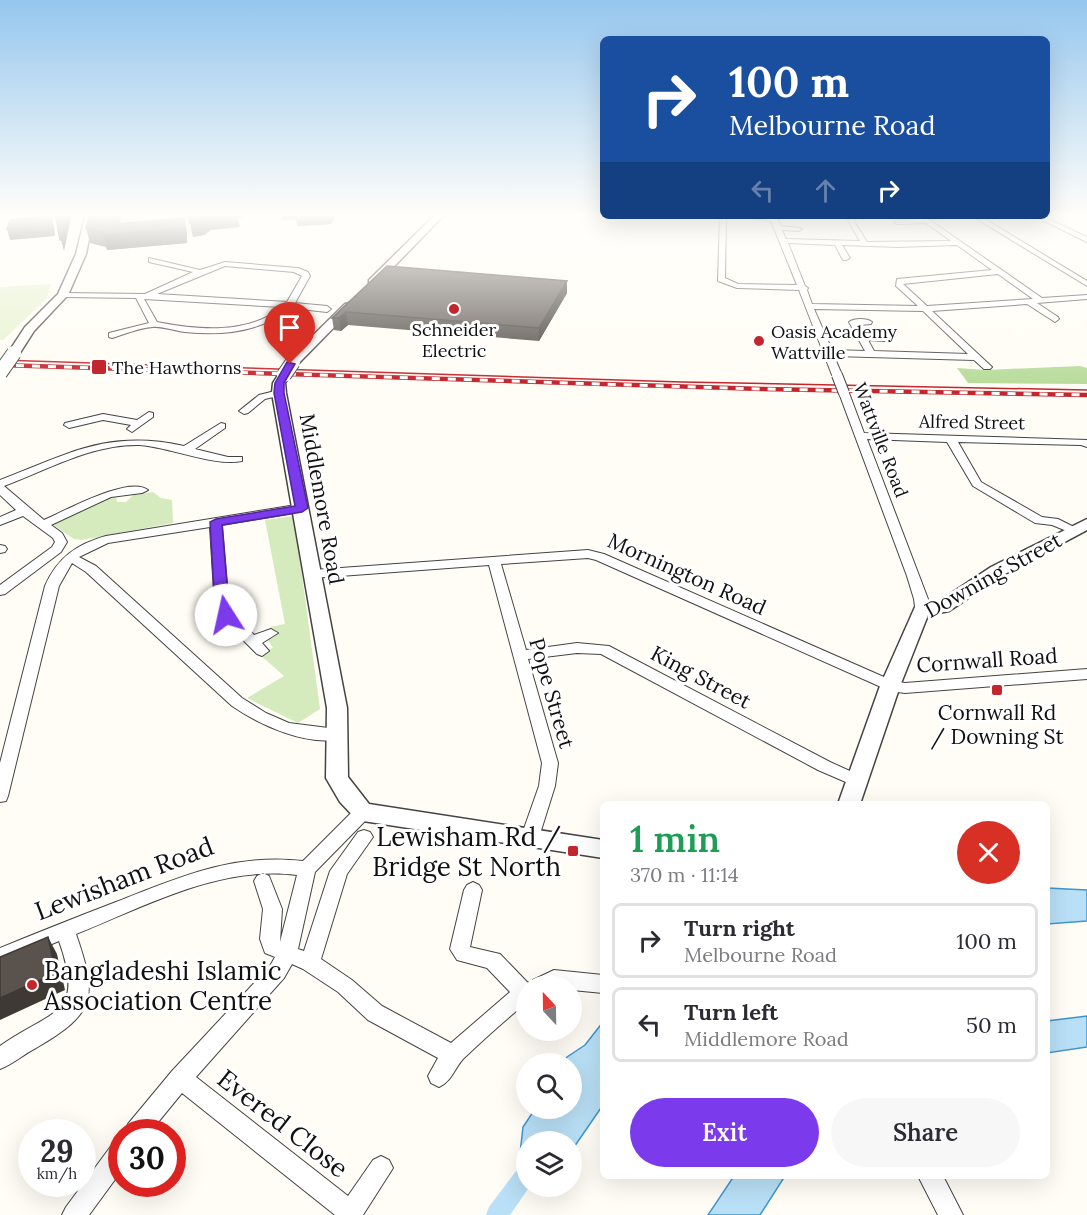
<!DOCTYPE html>
<html lang="en">
<head>
<meta charset="utf-8">
<style>
  :root { --surface:#fff; --page:#f7f7f7; --text:#2b2b33; --muted:#7c7c81; --line:#e1e1e2; --accent:#7c3aed }
  body { margin:0; font-family:Lora,serif; background:var(--page); color:var(--text); height:100vh; display:flex; flex-direction:column; font-size:22px; white-space:nowrap }
  * { box-sizing:border-box; margin:0 }
  p { font-size:20px; color:var(--muted) }
  .icon { flex:none; width:33px; height:33px; fill:none; stroke:currentColor; stroke-width:2; stroke-linecap:round; stroke-linejoin:round }
  .map { position:relative; flex:1; overflow:hidden }
  .side { position:absolute; left:600px; top:801px; width:450px; height:378px; display:flex; flex-direction:column; background:var(--surface); border-radius:9px; box-shadow:0 6px 24px #0002 }
  .side>* { flex:none }
  .top-card { position:absolute; left:600px; top:36px; width:450px; height:183px; border-radius:9px; box-shadow:0 6px 24px #0002; background:#1a4fa0; color:#fff; overflow:hidden }
  .needle { width:39px; rotate:338deg }
  .buttons { position:absolute; left:516px; top:975px; display:grid; gap:12px }
  .buttons a { display:grid; place-items:center; width:66px; height:66px; border-radius:50%; background:var(--surface); box-shadow:0 6px 24px #0002; font-size:30px }
  .speed { position:absolute; left:18px; top:1119px; display:flex; gap:12px; font-size:30px; font-weight:700; text-align:center }
  .speed>* { display:grid; place-content:center; width:78px; height:78px; border-radius:50%; background:var(--surface); box-shadow:0 6px 24px #0002; line-height:1 }
  .speed small { font-size:15px; font-weight:400 }
  .speed .limit { border:9px solid #d22; background:#fff; color:#111 }
  .pin { position:absolute; display:grid; place-items:center; width:51px; height:51px; color:#fff; margin:-62px -26px; border-radius:50% 50% 50% 0; rotate:-45deg; box-shadow:0 0 6px #0007 }
  .pin .icon { rotate:45deg }
  .me { position:absolute; width:66px; margin:-33px; rotate:350deg; stroke-linejoin:round; filter:drop-shadow(0 0 4px #0008) }
  .turn { display:flex; align-items:center; gap:21px; height:126px; padding:0 30px; font-size:27px }
  .turn .icon { width:78px; height:78px; stroke-width:2.5 }
  .turn b { display:block; font-size:42px; line-height:51px }
  .lanes { display:flex; align-items:center; height:57px; padding:0 30px; background:#0003; justify-content:center; gap:30px; direction:ltr }
  .lanes .off { opacity:.35 }
  .round { display:grid; place-items:center; flex:none; width:63px; height:63px; border-radius:32px; background:var(--page) }
  .summary { display:flex; align-items:center; justify-content:space-between; height:102px; padding:0 30px }
  h1 { font-size:36px; font-weight:600; line-height:45px; color:#1e9e55 }
  .primary-button { display:flex; gap:12px; margin-top:auto; padding:12px 30px }
  .primary-button a { flex:1; height:69px; border-radius:36px; background:var(--accent); color:#fff; font-size:24px; font-weight:600; line-height:69px; text-align:center }
  .primary-button a+a { background:var(--page); color:var(--text) }
  ul { padding:0; list-style:none }
  li { display:flex; align-items:center; gap:18px; height:75px; margin:0 12px 9px; padding:0 18px; border:3px solid var(--line); border-radius:9px }
  li div { flex:1 }
  li b { display:block; font-size:22px }
  li em { font-style:normal }
  .map>svg:first-child { display:block }
</style>
</head>
<body>
<div class="map">
<svg width="1087" height="1215" viewBox="0 0 1087 1215">
  <rect width="100%" height="100%" fill="#fffdf5"/>
  <path fill="#d5ebbd" d="M 153,492 L 161,498 L 172,500 L 173,523 L 82,540 L 74,539 L 52,524 L 109,497 L 116,496 L 117,502 L 126,502 L 133,495 Z
    M 294,516 L 320,709 L 298,723 L 247,698 L 284,676 L 258,653 L 273,648 L 268,640 L 276,636 L 270,627 L 285,624 L 265,520 Z"/>
  <path fill="#b9dc9c" d="M 1080,366 L 1087,368 L 1087,384 L 968,383 L 957,368 L 985,370 Z"/>
  <path fill="#e6f2cf" d="M 96,213 L 249,213 L 249,215 L 239,219 L 240,227 L 211,230 L 204,235 L 187,237 L 187,243 L 107,250 L 107,246 L 94,245 L 90,241 Z
    M 51,284 L 47,298 L 3,340 L 0,340 L 0,287 Z"/>
  <path fill="#b9e0f7" stroke="#3f96cf" stroke-width="1.5" d="M 1047,888 L 1087,890 L 1087,921 L 1047,924 Z
    M 1087,1016 L 1087,1047 L 1047,1053 L 1047,1021 Z
    M 603,1022 L 603,1105 L 572,1150 L 572,1142 L 526,1142 L 526,1185 L 516,1189 L 523,1127 L 535,1109 L 572,1108 L 572,1064 L 562,1063 L 567,1057 L 585,1045 Z
    M 734,1176 L 785,1176 L 760,1215 L 708,1215 Z"/>
  <g fill="none" stroke-linecap="round" stroke-linejoin="round">
    <path fill="#b9e0f7" fill-rule="evenodd" d="M 526,1164 L 526,1186 L 530,1186 L 510,1215 L 486,1215 L 489,1207 L 519,1167 Z"/>
    <defs>
      <path id="minor" d="M 720,216 L 726,216 L 725,278 L 738,284 L 797,285 L 771,221 L 741,216 L 776,216 L 781,226 L 800,228 L 802,229 L 798,231 L 782,230 L 786,239 L 860,241 L 848,221 L 850,216 L 856,216 L 854,221 L 867,242 L 951,241 L 926,223 L 897,224 L 894,222 L 897,220 L 920,219 L 917,216 L 924,216 L 1042,298 L 1087,295 L 1087,299 L 1037,303 L 1058,317 L 1059,319 L 1055,322 L 1027,304 L 932,311 L 992,367 L 990,369 L 984,369 L 974,360 L 834,356 L 842,375 L 837,378 L 832,375 L 799,290 L 737,288 L 718,281 ZM 788,243 L 835,245 L 843,260 L 846,260 L 850,258 L 842,245 L 897,247 L 957,245 L 992,270 L 897,279 L 896,286 L 918,306 L 812,304 L 807,290 L 808,288 L 805,286 ZM 998,274 L 1033,299 L 927,306 L 903,284 ZM 814,309 L 923,311 L 968,354 L 874,351 L 868,340 L 885,341 L 889,338 L 885,335 L 864,334 L 859,325 L 871,324 L 872,322 C 867,318 854,318 849,322 L 865,351 L 832,350 Z
        M 972,216 L 980,216 L 1087,281 L 1087,286 Z
        M 1034,216 L 1042,216 L 1087,237 L 1087,242 Z
        M 149,258 L 200,270 L 225,262 L 298,268 L 308,272 L 310,276 L 295,303 L 327,306 L 331,309 L 327,312 L 291,308 C 261,332 222,336 185,332 C 175,331 162,326 153,327 C 139,328 125,334 112,338 L 109,337 L 109,333 L 149,323 L 136,298 L 63,297 L 59,295 L 63,293 L 145,294 L 193,272 L 149,262 ZM 225,266 L 294,272 L 302,276 L 287,302 L 157,294 ZM 144,299 L 282,307 C 248,335 198,330 157,322 Z
        M 279,390 L 282,391 L 282,395 L 265,399 L 248,413 L 244,414 L 239,411 L 259,395 Z
        M 844,390 L 849,393 L 864,433 L 1087,440 L 1087,447 L 1081,445 L 958,442 L 981,482 L 1042,517 L 1058,519 L 1080,530 L 1074,534 L 1052,525 L 1035,523 L 973,486 L 947,442 L 867,439 L 928,599 L 926,614 L 916,614 L 914,599 L 907,576 L 839,393 Z
        M 149,412 L 153,413 L 153,417 L 132,432 L 127,429 L 131,425 L 103,420 L 69,428 L 64,425 L 65,423 L 103,414 L 137,420 Z
        M 221,423 L 225,424 L 225,428 L 195,449 L 228,457 L 242,457 L 242,461 C 215,467 170,447 139,445 C 92,444 47,470 4,486 L 44,520 C 65,511 129,475 148,490 L 142,493 L 111,497 L 51,525 L 62,533 L 67,542 L 61,552 L 5,594 L 0,595 L 0,585 L 52,547 L 55,542 L 53,538 L 23,516 L 0,525 L 0,517 L 16,510 L 0,495 L 0,480 C 68,454 108,429 184,446 Z
        M 302,504 L 306,505 L 308,508 L 306,511 L 222,525 L 229,608 L 254,635 L 271,629 L 278,633 L 262,643 L 269,651 L 262,656 L 257,654 L 221,618 L 215,608 L 210,527 L 108,543 L 79,557 L 96,566 L 242,698 L 266,713 L 289,723 L 344,730 L 346,734 L 344,738 C 308,748 260,725 232,706 L 86,572 L 72,563 L 59,586 L 8,796 L 6,801 L 0,802 L 0,763 L 45,586 C 57,558 77,544 106,536 Z
        M 0,545 L 5,546 L 7,549 L 5,552 L 0,553 Z
        M 588,550 L 604,554 L 893,681 L 905,683 L 1087,669 L 1087,679 L 905,693 L 890,691 L 596,560 L 588,558 L 501,564 L 526,650 L 577,643 L 609,646 L 830,762 L 861,776 L 863,780 L 861,784 L 855,786 L 818,770 L 601,654 L 577,653 L 528,659 L 558,763 L 555,786 L 539,837 L 536,842 L 530,844 L 524,842 L 521,837 L 539,786 L 542,763 L 489,565 L 313,578 L 307,574 L 313,570 Z
        M 363,805 L 369,807 L 372,812 L 369,817 L 315,872 L 298,949 L 304,951 L 330,871 L 358,832 L 364,830 L 370,832 L 373,837 L 347,874 L 321,959 L 352,980 L 382,1006 L 451,1043 L 510,992 L 487,968 L 457,960 L 450,949 L 464,890 L 467,885 L 473,882 L 479,885 L 482,890 L 470,947 L 500,954 L 527,982 L 531,984 L 533,980 L 554,970 L 603,975 L 603,993 L 572,990 L 572,986 L 526,986 L 526,1003 C 504,1021 484,1039 463,1059 C 454,1069 452,1081 439,1087 L 431,1083 L 428,1076 L 438,1058 L 368,1020 L 338,992 L 303,969 L 292,964 L 284,978 L 196,1077 L 348,1196 L 373,1160 L 381,1156 L 389,1160 L 393,1168 L 363,1215 L 335,1215 L 182,1093 L 150,1132 L 125,1132 L 128,1124 L 172,1071 L 270,966 L 275,957 L 265,953 L 260,939 L 263,909 L 254,881 L 257,876 L 263,873 L 269,876 L 282,909 L 280,942 L 297,875 C 219,865 146,906 76,934 C 98,998 96,1013 36,1048 C 24,1054 13,1064 0,1069 L 0,1046 C 52,1009 86,1017 59,941 L 0,966 L 0,948 C 39,932 77,917 116,902 C 180,877 233,853 303,861 L 357,807 Z
        M 122,1139 L 122,1170 L 89,1215 L 62,1215 L 66,1207 L 114,1142 Z
        M 918,1176 L 943,1176 L 963,1215 L 938,1215 Z"/>
      <path id="tertiary" d="M 86,213 L 94,213 L 86,254 L 68,295 L 34,331 L 18,356 L 10,356 L 8,353 L 25,327 L 58,294 L 76,254 Z
        M 437,213 L 446,213 L 377,284 L 369,284 L 369,280 Z
        M 349,303 L 355,306 L 353,308 L 297,365 L 289,365 L 287,362 L 289,359 L 345,304 Z
        M 284,371 L 290,375 L 285,383 L 286,393 L 347,708 L 348,777 L 369,804 L 603,840 L 603,858 L 363,821 L 355,818 L 340,802 L 326,778 L 327,708 L 272,393 L 273,383 L 280,372 Z
        M 1087,519 L 1087,530 L 1003,575 L 949,611 L 928,615 L 900,686 L 860,804 L 838,804 L 880,686 L 915,607 L 938,602 L 991,567 Z"/>
    </defs>
    <use href="#minor" stroke="#444" stroke-width="2"/>
    <use href="#tertiary" stroke="#444" stroke-width="3"/>
    <use href="#minor" fill="#fff" fill-rule="evenodd"/>
    <use href="#tertiary" fill="#fff" fill-rule="evenodd"/>
    <path stroke="#c4262e" stroke-width="1.5" d="M 0,360 L 682,382 L 1087,390"/>
    <defs>
      <path id="rail" d="M 0,365 L 762,389 L 1087,395"/>
    </defs>
    <use href="#rail" stroke="#c4262e" stroke-width="4.5"/>
    <use href="#rail" stroke="#fff" stroke-width="3" stroke-dasharray="8" stroke-linecap="butt"/>
    <defs>
      <path id="minor-bridge" d="M 837,375 L 844,393"/>
      <path id="tertiary-bridge" d="M 0,373 L 14,353
        M 284,375 L 293,362"/>
    </defs>
    <use href="#minor-bridge" stroke="#444" stroke-width="12" stroke-linecap="butt"/>
    <use href="#tertiary-bridge" stroke="#444" stroke-width="16" stroke-linecap="butt"/>
    <use href="#minor-bridge" stroke="#fff" stroke-width="10"/>
    <use href="#tertiary-bridge" stroke="#fff" stroke-width="14"/>
  </g>
  <path fill="#4d4742" d="M 281,213 L 337,213 L 331,224 L 298,226 L 295,219 L 282,220 Z
    M 120,224 L 187,233 L 187,243 L 107,250 L 106,247 L 90,243 L 86,228 Z
    M 387,266 L 567,281 L 567,293 L 539,341 L 348,325 L 341,331 L 334,330 L 332,318 Z"/>
  <path fill="#3f3936" d="M 67,213 L 72,213 L 64,251 L 61,240 Z
    M 116,213 L 121,213 L 119,234 L 184,218 L 187,233 L 187,243 L 107,250 L 103,235 Z
    M 237,213 L 249,213 L 249,215 L 238,219 L 240,227 L 211,230 L 204,235 L 193,237 L 190,223 L 208,215 Z
    M 281,213 L 294,213 L 295,219 L 282,220 Z
    M 330,213 L 337,213 L 331,224 L 298,226 L 296,216 Z
    M 51,216 L 54,227 L 55,236 L 10,240 L 7,229 Z
    M 567,281 L 567,293 L 539,341 L 539,328 Z
    M 346,312 L 348,325 L 341,331 L 339,318 Z
    M 48,937 L 57,954 L 65,990 L 0,1020 L 0,998 Z"/>
  <path fill="#5a524d" stroke="#3f3936" stroke-width="1.5" d="M 55,213 L 67,213 L 61,240 L 60,240 Z
    M 90,213 L 116,213 L 114,224 L 184,218 L 184,228 L 103,235 L 103,233 L 86,228 Z
    M 189,213 L 237,213 L 208,215 L 201,220 L 190,223 Z
    M 295,213 L 330,213 L 296,216 Z
    M 51,216 L 52,225 L 7,229 L 10,220 Z
    M 387,266 L 567,281 L 539,328 L 346,312 L 339,318 L 332,318 Z
    M 48,937 L 56,973 L 0,998 L 0,957 Z"/>
  <linearGradient id="sky" x2="0" y2="1"><stop stop-color="#95c6ee"/><stop offset="0.56" stop-color="#fffefa"/><stop offset="1" stop-color="#fffefa" stop-opacity="0"/></linearGradient>
  <rect width="1087" height="383" fill="url(#sky)"/>
  <path fill="#7c3aed" stroke="#51269a" stroke-width="1.5" d="M 287,362 L 295,364 L 284,383 L 284,393 L 308,508 L 302,512 L 222,525 L 229,608 L 232,615 L 226,619 L 221,618 L 215,608 L 210,522 L 216,519 L 295,506 L 274,393 L 275,383 Z"/>
  <g fill="#c4262e" stroke="#fff" stroke-width="2">
    <circle cx="454" cy="309" r="6"/>
    <circle cx="759" cy="341" r="6"/>
    <rect x="91" y="359" width="16" height="16" rx="3"/>
    <rect x="991" y="684" width="12" height="12" rx="3"/>
    <rect x="567" y="845" width="12" height="12" rx="3"/>
    <circle cx="32" cy="985" r="6"/>
  </g>
  <g text-anchor="middle" dominant-baseline="central" stroke-width="6" stroke-linejoin="round" paint-order="stroke">
    <g font-size="18" fill="#111" stroke="#fff" text-anchor="start">
      <text x="454" y="329" text-anchor="middle">Schneider<tspan x="454" dy="21">Electric</tspan></text>
      <text x="771" y="331">Oasis Academy<tspan x="771" dy="21">Wattville</tspan></text>
      <text x="112" y="367">The Hawthorns</text>
    </g>
    <g font-size="18" fill="#111" stroke="#fff">
      <text transform="translate(972 422) rotate(1)">Alfred Street</text>
      <text transform="translate(881 440) rotate(69)">Wattville Road</text>
    </g>
    <g font-size="21" fill="#111" stroke="#fff">
      <text transform="translate(322 499) rotate(80)">Middlemore Road</text>
      <text transform="translate(687 574) rotate(24)">Mornington Road</text>
      <text transform="translate(993 575) rotate(-29)">Downing Street</text>
      <text transform="translate(987 660) rotate(-4)">Cornwall Road</text>
      <text transform="translate(701 677) rotate(28)">King Street</text>
      <text transform="translate(552 693) rotate(74)">Pope Street</text>
    </g>
    <g font-size="21" fill="#111" stroke="#fff">
      <text x="997" y="712">Cornwall Rd<tspan x="997" dy="24">/ Downing St</tspan></text>
    </g>
    <g font-size="26" fill="#111" stroke="#fff" text-anchor="end">
      <text x="561" y="836">Lewisham Rd /<tspan x="561" dy="30">Bridge St North</tspan></text>
      <text x="44" y="970" text-anchor="start">Bangladeshi Islamic<tspan x="44" dy="30">Association Centre</tspan></text>
    </g>
    <g font-size="26" fill="#111" stroke="#fff">
      <text transform="translate(124 878) rotate(-21)">Lewisham Road</text>
      <text transform="translate(283 1123) rotate(38)">Evered Close</text>
    </g>
  </g>
</svg>
<div class="buttons">
<a><svg class="needle" viewBox="-14 -14 28 28"><path d="M0-13l5 13h-10z" fill="#e53935"/><path d="M0 13l5-13h-10z" fill="#7c7c81"/></svg></a>
<a><svg class="icon" aria-label="search" viewBox="0 0 24 24"><circle cx="10" cy="10" r="6"/><path d="M15 15l6 6"/></svg></a>
<a><svg class="icon" aria-label="layers" viewBox="0 0 24 24"><path d="M12 4l9 5-9 5-9-5zM3 14l9 5 9-5"/></svg></a>
</div>
<div class="speed"><div>29<small>km/h</small></div><div class="limit">30</div></div>
<div class="pin" style="left:290px;top:364px;background:#d93025"><svg class="icon" aria-label="arrive" viewBox="0 0 24 24"><path d="M6 21V4h12l-3 4 3 4H6"/></svg></div>
<svg class="me" style="left:226px;top:615px" viewBox="-20 -20 40 40"><circle r="19" fill="#fff"/><path d="M0-13L10 11 0 6-10 11z" fill="#7c3aed"/></svg>
<div class="top-card">
<div class="turn"><svg class="icon" aria-label="right" viewBox="0 0 24 24"><path d="M7 20v-9h11M14 6l5 5-5 5"/></svg><div><b>100 m</b>Melbourne Road</div></div>
<div class="lanes"><svg class="icon off" aria-label="left" viewBox="0 0 24 24"><path d="M17 20v-9H6M10 6l-5 5 5 5"/></svg><svg class="icon off" aria-label="ahead" viewBox="0 0 24 24"><path d="M12 20V5M6 11l6-6 6 6"/></svg><svg class="icon" aria-label="right" viewBox="0 0 24 24"><path d="M7 20v-9h11M14 6l5 5-5 5"/></svg></div>
</div>
<section class="side">
<div class="summary"><div><h1>1 min</h1><p>370 m · 11:14</p></div><a class="round" style="background:#d93025;color:#fff"><svg class="icon" aria-label="close" viewBox="0 0 24 24"><path d="M6 6l12 12M18 6L6 18"/></svg></a></div>
<ul>
<li><svg class="icon" aria-label="right" viewBox="0 0 24 24"><path d="M7 20v-9h11M14 6l5 5-5 5"/></svg><div><b>Turn right</b><p>Melbourne Road</p></div><em>100 m</em></li>
<li><svg class="icon" aria-label="left" viewBox="0 0 24 24"><path d="M17 20v-9H6M10 6l-5 5 5 5"/></svg><div><b>Turn left</b><p>Middlemore Road</p></div><em>50 m</em></li>
</ul>
<div class="primary-button"><a>Exit</a><a>Share</a></div>
</section>
</div>
</body>
</html>
